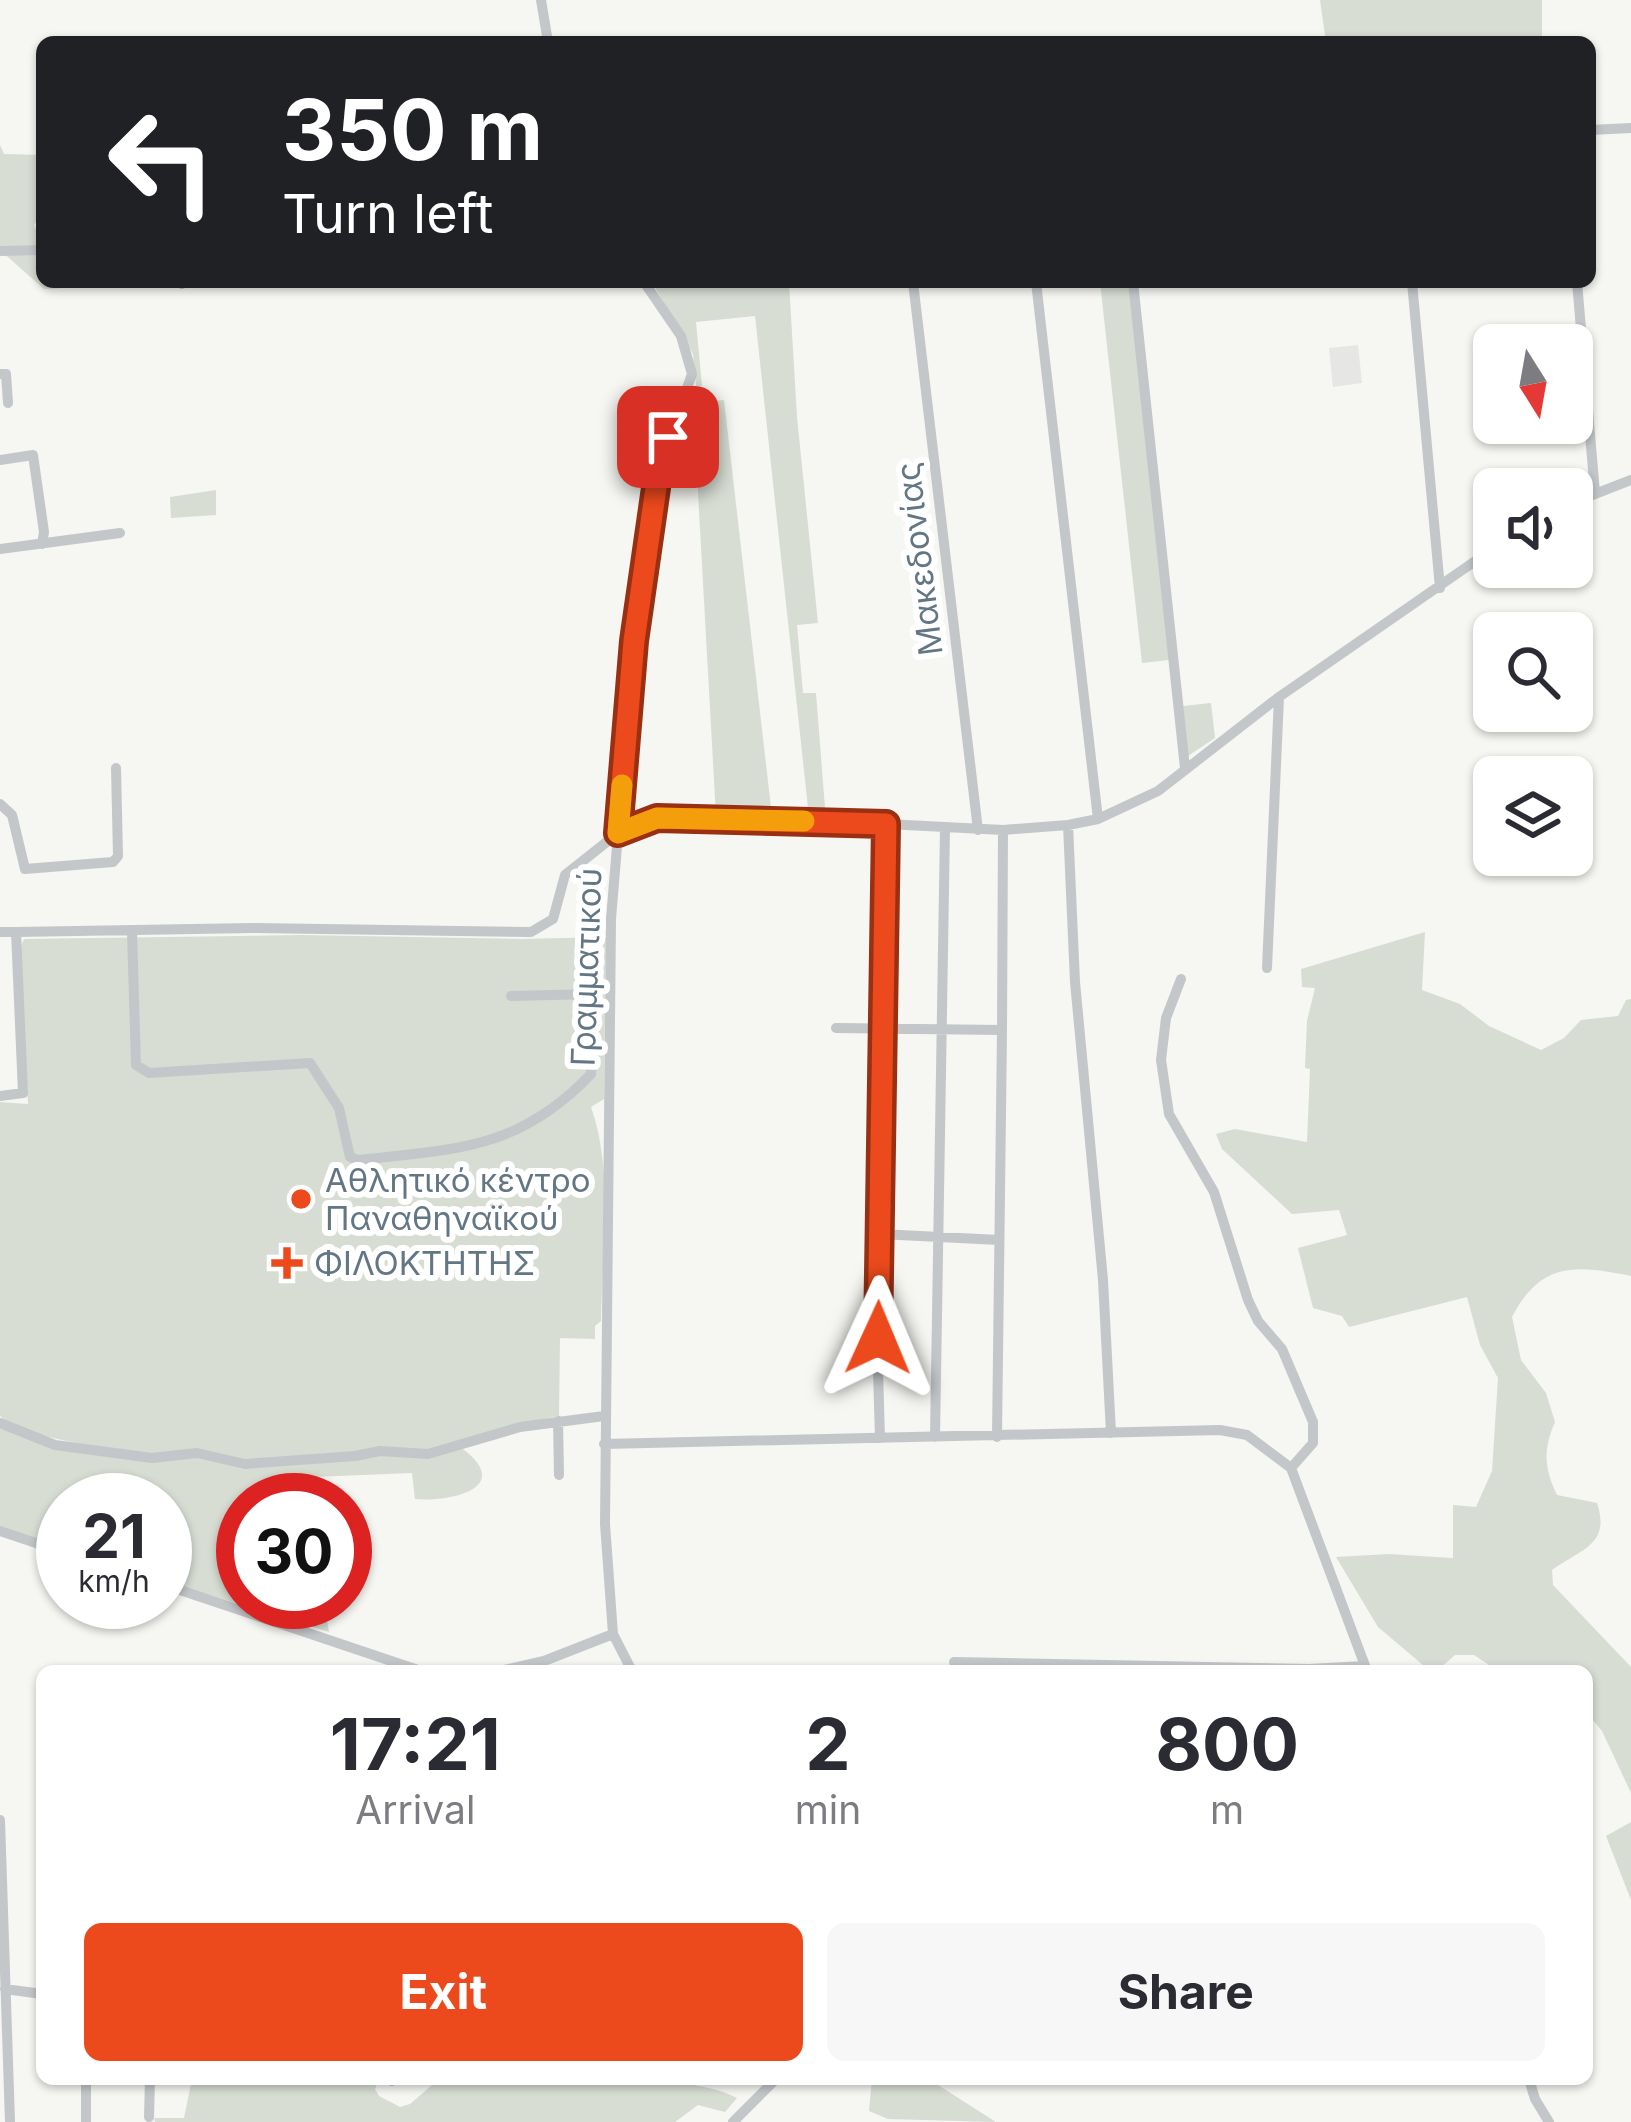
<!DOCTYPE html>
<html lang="en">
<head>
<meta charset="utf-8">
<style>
  :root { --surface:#fff; --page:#f7f7f7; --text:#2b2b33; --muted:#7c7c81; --accent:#ec4a1c }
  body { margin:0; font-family:Inter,sans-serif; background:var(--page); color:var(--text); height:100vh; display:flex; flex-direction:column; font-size:45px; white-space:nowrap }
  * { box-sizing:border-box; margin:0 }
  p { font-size:39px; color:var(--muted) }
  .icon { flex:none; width:66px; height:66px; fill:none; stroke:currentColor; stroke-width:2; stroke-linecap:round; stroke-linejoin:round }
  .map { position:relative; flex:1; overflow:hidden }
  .drawer { position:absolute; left:36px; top:1665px; width:1557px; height:420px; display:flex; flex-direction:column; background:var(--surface); border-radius:18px; box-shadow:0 3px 9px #0004 }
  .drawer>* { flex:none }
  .banner { position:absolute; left:36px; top:36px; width:1560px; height:252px; border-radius:18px; box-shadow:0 3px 9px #0004; background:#202124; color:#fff; overflow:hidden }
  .needle { width:78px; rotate:169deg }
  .tools { position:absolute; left:1473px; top:324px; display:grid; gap:24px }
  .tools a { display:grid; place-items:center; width:120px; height:120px; border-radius:18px; background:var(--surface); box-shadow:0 3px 9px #0004; font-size:60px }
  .speed { position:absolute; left:36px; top:1473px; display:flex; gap:24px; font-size:60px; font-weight:700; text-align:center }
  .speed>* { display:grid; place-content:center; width:156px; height:156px; border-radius:50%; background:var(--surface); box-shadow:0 3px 9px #0004; line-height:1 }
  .speed small { font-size:30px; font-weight:400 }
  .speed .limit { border:18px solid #d22; background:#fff; color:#111 }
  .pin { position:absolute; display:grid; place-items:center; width:102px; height:102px; color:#fff; margin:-51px; border-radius:24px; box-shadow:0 6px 18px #0006 }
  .me { position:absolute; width:132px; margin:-66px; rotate:1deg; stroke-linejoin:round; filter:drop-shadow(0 0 9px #0008) }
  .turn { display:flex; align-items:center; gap:42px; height:252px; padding:0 48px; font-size:54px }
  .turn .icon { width:156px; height:156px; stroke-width:2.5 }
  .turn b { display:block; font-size:84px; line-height:102px }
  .eta { display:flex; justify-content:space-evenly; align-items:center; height:204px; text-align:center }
  .eta b { font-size:72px; font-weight:700; line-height:84px }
  .primary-button { display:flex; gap:24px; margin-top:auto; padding:24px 48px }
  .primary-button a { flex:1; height:138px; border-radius:18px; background:var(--accent); color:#fff; font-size:48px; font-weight:700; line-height:138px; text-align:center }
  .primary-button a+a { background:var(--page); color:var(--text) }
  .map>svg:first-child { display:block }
</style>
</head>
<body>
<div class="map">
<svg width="1631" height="2122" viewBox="0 0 1631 2122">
  <rect width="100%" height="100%" fill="#f6f6f2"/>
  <path fill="#e6e7e5" d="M 1358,345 L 1362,383 L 1333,387 L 1329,348 Z"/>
  <path fill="#d7ddd3" d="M 1320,0 L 1542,0 L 1542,42 L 1326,42 Z
    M 0,145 L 4,154 L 42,155 L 42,212 L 34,225 L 42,244 L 42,282 L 67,282 L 65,288 L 44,289 L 0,250 Z
    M 652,282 L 789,282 L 797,417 L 818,623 L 797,625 L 803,693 L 816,693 L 825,808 L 818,816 L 809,817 L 755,316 L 696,322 L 702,386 L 696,386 L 693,354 Z
    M 1100,282 L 1129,282 L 1169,660 L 1142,663 Z
    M 724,400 L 772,816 L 716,816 L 693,403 Z
    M 216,490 L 216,515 L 171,518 L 170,497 Z
    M 1211,703 L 1215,738 L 1188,756 L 1183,706 Z
    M 1425,932 L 1422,990 L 1460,1004 L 1489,1026 L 1541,1050 L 1564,1038 L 1581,1020 L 1618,1016 L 1626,1000 L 1631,999 L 1631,1276 C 1576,1265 1541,1261 1512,1317 L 1521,1360 L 1546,1393 L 1555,1422 C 1543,1449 1544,1468 1557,1495 L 1597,1503 C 1611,1545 1581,1549 1552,1570 L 1553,1585 L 1631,1667 L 1631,1793 L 1602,1731 L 1587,1713 L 1587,1671 L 1498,1671 L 1474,1655 L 1455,1655 L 1437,1671 L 1430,1671 L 1378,1627 L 1336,1557 L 1389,1554 L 1453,1558 L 1453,1505 L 1476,1507 L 1492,1471 L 1498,1378 L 1480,1345 L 1467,1297 L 1349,1327 L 1342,1316 L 1313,1308 L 1298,1248 L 1347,1235 L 1339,1210 L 1292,1214 L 1222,1149 L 1216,1134 L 1235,1129 L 1307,1142 L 1310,1069 L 1305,1068 L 1307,1021 L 1315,988 L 1302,987 L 1301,969 Z
    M 301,935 L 522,939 L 606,937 L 604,1099 L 591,1107 C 614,1172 602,1252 601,1321 L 595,1326 L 595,1339 L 560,1338 L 559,1416 C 517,1423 477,1442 435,1450 C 403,1455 366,1453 334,1453 C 306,1454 278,1460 251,1460 C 200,1459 34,1448 0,1416 L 0,1102 L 28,1104 L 20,948 L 24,939 Z
    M 0,1428 L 57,1450 L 198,1458 L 248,1466 L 463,1449 C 515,1489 448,1502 415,1499 L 412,1473 L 313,1477 L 313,1500 L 243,1500 L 243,1602 L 324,1602 L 329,1632 L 165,1581 L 165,1500 L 63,1500 L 63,1548 L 0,1527 Z
    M 1631,1822 L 1631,1900 L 1606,1836 Z
    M 192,2079 L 379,2079 L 375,2089 L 379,2096 L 400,2107 L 410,2104 L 439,2079 C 509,2079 682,2068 737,2098 L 725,2112 L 698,2105 L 675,2122 L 155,2122 L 154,2118 L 184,2118 Z
    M 872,2079 L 936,2079 L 938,2085 L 996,2122 L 888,2119 L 869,2111 Z"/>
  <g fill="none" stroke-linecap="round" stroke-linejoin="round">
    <path stroke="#c3c7ca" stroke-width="10" d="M 541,0 L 548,42
      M 1590,130 L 1631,128
      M 0,251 L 42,250
      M 176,282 L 182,284
      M 913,282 L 978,830
      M 1036,282 L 1098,819
      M 1133,282 L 1185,768
      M 1412,282 L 1440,588
      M 1577,282 L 1595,493
      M 0,374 L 6,374 L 8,403
      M 0,460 L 33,455 L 44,532 L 42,544
      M 1572,503 L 1631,480
      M 0,549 L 120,533
      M 0,804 L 12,815 L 25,869 L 113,862 L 118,856 L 116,768
      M 1068,825 L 1075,982 L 1103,1280 L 1111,1433
      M 132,931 L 136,1065 L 149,1073 L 310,1063 L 339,1108 L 350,1157 L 358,1160 C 456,1149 519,1150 591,1074 L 593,994 L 511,996
      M 0,932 L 16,932 L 23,1093 L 0,1096
      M 16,932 L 253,928 L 531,932 L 553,919 L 565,875 L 618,833 L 647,819 L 829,821 L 1003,830 L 1068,825 L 1098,819 L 1158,791 L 1279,697 L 1494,548
      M 1267,968 L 1279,697
      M 1181,979 L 1166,1018 L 1161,1060 L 1169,1114 L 1214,1192 L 1248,1300 L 1258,1321 L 1282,1349 L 1313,1422 L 1313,1443 L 1291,1468
      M 836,1028 L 1002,1030 L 1003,830
      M 880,1234 L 999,1240
      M 558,1421 L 559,1475
      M 0,1423 L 55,1445 L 152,1458 L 197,1453 L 245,1464 L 355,1456 L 380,1451 L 428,1454 L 520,1427 L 604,1416
      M 935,1437 L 945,828
      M 997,1437 L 1002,1030
      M 880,1438 L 877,1338 L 886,824
      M 604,1444 L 1220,1430 L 1247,1435 L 1291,1468 L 1367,1671
      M 0,1531 L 63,1552
      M 165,1585 L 421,1671
      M 954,1662 L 1309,1669 L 1365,1666
      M 500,1671 L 544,1661 L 613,1634
      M 632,1671 L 613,1634 L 605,1524 L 611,919 L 634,641 L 659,467 L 692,374 L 681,336 L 644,282
      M 0,1820 L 10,2122
      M 5,1989 L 42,1994
      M 1529,2079 L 1535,2099 L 1549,2122
      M 392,2081 L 393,2079
      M 149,2117 L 150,2079
      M 86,2122 L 86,2079
      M 733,2122 L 776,2079"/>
  </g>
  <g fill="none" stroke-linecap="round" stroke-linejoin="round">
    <defs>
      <path id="route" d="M 668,437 L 659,467 L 634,641 L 618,833 L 657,818 L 886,824 L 878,1338"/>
    </defs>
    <use href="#route" stroke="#993012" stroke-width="30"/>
    <use href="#route" stroke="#ec4a1c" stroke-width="21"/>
    <path stroke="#f59e0b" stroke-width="21" d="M 622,785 L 618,833 L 657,818 L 804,821"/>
  </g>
  <g fill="#ec4a1c" stroke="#fff" stroke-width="4.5">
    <circle cx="301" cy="1199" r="12"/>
    <path d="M281 1245h12v12h12v12h-12v12h-12v-12h-12v-12h12z"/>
  </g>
  <g text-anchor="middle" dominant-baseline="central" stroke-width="12" stroke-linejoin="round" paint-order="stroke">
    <g font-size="33" fill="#637684" stroke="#fff">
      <text transform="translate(919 559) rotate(-97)">Μακεδονίας</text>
      <text transform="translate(586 967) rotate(-88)">Γραμματικού</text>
    </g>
    <g font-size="33" fill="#637684" stroke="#fff" text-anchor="start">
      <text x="325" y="1180">Αθλητικό κέντρο<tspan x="325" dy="38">Παναθηναϊκού</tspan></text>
      <text x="314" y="1263">ΦΙΛΟΚΤΗΤΗΣ</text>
    </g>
  </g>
</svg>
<div class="tools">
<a><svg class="needle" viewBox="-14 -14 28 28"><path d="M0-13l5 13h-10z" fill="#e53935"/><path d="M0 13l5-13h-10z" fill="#7c7c81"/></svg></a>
<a><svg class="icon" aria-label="sound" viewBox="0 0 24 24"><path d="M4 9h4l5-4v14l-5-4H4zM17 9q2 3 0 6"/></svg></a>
<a><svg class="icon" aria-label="search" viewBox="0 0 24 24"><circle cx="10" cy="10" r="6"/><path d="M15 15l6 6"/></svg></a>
<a><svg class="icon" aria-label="layers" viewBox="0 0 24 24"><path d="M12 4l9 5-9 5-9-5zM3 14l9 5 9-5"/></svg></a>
</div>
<div class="speed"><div>21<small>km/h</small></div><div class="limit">30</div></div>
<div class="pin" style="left:668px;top:437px;background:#d93025"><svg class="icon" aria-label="arrive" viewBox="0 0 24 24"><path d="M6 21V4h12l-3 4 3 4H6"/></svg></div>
<svg class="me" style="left:878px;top:1338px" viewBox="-20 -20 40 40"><path d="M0-17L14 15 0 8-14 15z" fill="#ec4a1c" stroke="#fff" stroke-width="4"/></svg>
<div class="banner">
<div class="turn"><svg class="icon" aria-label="left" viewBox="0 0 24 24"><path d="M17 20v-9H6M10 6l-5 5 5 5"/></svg><div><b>350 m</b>Turn left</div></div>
</div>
<section class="drawer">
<div class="eta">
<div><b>17:21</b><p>Arrival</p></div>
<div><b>2</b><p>min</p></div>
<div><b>800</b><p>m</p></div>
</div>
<div class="primary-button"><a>Exit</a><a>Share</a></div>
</section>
</div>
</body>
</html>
